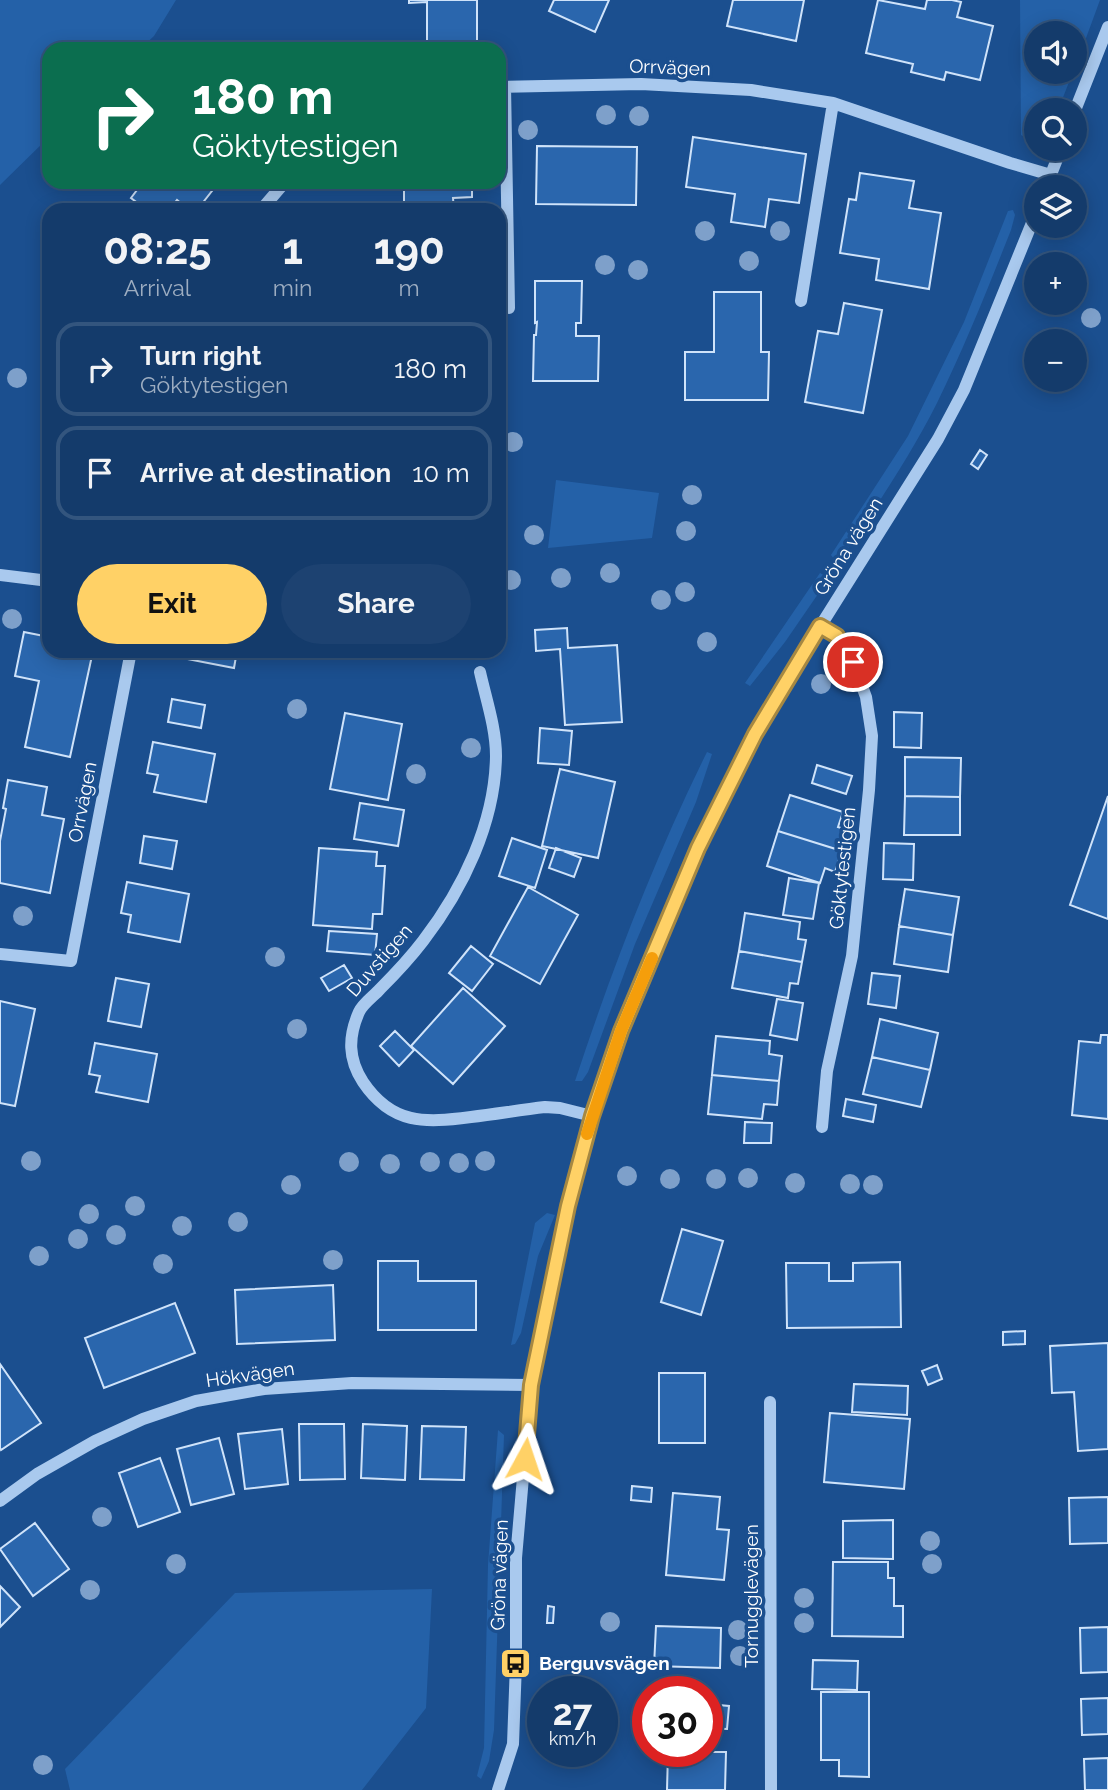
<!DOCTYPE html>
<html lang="en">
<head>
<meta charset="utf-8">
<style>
  :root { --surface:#143b6b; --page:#1d4271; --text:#f1f3f6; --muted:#9dadc1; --line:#33557e; --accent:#ffd166 }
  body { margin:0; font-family:Raleway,sans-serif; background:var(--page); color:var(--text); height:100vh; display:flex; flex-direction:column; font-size:26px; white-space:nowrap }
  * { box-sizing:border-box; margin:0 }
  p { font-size:23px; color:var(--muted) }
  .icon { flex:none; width:38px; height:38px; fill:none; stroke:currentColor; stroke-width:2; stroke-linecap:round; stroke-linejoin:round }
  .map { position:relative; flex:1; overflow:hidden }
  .panel { position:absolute; left:42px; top:203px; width:464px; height:455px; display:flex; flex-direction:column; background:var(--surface); border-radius:21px; box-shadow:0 4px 18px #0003,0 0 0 2px var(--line) }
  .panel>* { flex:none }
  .hud { position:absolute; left:42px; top:42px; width:464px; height:147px; border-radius:21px; box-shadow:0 4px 18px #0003,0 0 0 2px var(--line); background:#0b6e4f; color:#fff; overflow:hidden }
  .buttons { position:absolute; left:1024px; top:21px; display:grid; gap:14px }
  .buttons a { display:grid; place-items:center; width:63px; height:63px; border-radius:50%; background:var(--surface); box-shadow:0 4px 18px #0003,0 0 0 2px var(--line); font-size:35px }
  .speed { position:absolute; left:527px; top:1676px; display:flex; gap:14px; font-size:35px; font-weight:700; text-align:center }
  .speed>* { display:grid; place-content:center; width:91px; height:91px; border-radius:50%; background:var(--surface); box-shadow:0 4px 18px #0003,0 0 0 2px var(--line); line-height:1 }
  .speed small { font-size:18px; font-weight:400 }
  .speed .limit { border:10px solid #d22; background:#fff; color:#111 }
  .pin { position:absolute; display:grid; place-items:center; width:60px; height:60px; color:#fff; margin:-30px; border:4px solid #fff; border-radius:50%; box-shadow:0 2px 7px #0007 }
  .me { position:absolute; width:77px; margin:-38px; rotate:5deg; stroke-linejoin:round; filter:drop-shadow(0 0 5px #0008) }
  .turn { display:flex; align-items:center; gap:24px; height:147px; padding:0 35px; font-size:32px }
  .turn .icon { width:91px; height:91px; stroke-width:2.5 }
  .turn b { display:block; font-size:49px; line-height:60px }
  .eta { display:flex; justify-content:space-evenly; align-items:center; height:119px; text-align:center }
  .eta b { font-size:42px; font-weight:700; line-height:49px }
  .cta { display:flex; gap:14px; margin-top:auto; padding:14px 35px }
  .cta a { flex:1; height:80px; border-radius:42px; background:var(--accent); color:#111; font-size:28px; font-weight:700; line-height:80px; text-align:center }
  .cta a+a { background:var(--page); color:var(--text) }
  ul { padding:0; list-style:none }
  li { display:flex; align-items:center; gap:21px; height:94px; margin:0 14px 10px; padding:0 21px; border:4px solid var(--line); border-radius:21px }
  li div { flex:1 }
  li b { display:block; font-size:26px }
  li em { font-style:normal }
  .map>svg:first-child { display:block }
</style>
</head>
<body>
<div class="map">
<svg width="1108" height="1790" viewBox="0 0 1108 1790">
  <rect width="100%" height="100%" fill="#1b4f8f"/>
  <path fill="#2461a8" d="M 0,0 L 176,0 L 154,36 L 140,49 L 49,49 L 49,137 L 0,185 Z
    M 1020,0 L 1100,0 L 1075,68 L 1074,33 L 1036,33 L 1036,72 L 1073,72 L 1058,110 L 1036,110 L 1036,136 L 1028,139 L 1021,135 Z
    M 1013,210 L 1015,215 L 1011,230 C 988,288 965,346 937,403 C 909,459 872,512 838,564 L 831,555 L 908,436 L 964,322 L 1008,211 Z
    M 556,480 L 659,493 L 652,538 L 548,548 Z
    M 820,573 L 829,578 L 785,642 L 750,686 L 745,683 Z
    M 707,752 L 712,754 L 696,802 L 635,944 L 588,1072 L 582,1081 L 575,1081 C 612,969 655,857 707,752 Z
    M 547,1213 L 555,1215 L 538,1256 L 521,1333 L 515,1344 L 511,1345 L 535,1223 Z
    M 498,1430 L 504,1435 L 494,1730 L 489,1761 L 481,1779 L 477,1776 L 484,1748 L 488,1565 Z
    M 432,1589 L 426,1708 L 362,1790 L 70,1790 L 65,1769 L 235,1593 Z"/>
  <path fill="#2a66ad" stroke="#cfe3fa" stroke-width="2" d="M 409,0 L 477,0 L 477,46 L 427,47 L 427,2 L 409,3 Z
    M 554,0 L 609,0 L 595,32 L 549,11 Z
    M 733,0 L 804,0 L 796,41 L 727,26 Z
    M 878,0 L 925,9 L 927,0 L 952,0 L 961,2 L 957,17 L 993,26 L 980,80 L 946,72 L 944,80 L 911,72 L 913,64 L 866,53 Z
    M 282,42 L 287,49 L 272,49 Z
    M 328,42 L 332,49 L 318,49 Z
    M 693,137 L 806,154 L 799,203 L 769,199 L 765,227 L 731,222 L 735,194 L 686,187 Z
    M 537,146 L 637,147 L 636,205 L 536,204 Z
    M 860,173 L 914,181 L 909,208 L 941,213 L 929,289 L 876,280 L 879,259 L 840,253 L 849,199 L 856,200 Z
    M 143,182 L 219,182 L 197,210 L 189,210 L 177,200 L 169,210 L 147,210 L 131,198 Z
    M 404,182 L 472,182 L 472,197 L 453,198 L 454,210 L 404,210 Z
    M 535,281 L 582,281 L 581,323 L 576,323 L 576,336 L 599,336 L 598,381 L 533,381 L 534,335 L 536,335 L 537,322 L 535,323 Z
    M 714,292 L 761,292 L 761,352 L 769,352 L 768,400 L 685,400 L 685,352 L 714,352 Z
    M 844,303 L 882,310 L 863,413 L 805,402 L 818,331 L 838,334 Z
    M 980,450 L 987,455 L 978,469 L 971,464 Z
    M 567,628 L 568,648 L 617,645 L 622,722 L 565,725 L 560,649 L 536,651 L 535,630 Z
    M 24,632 L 49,637 L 49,635 L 49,651 L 93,651 L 70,757 L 25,747 L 39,681 L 15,676 Z
    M 183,651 L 237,651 L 234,668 L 182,658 Z
    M 172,699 L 205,705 L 201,728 L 168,722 Z
    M 894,712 L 922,713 L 921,748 L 894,747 Z
    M 345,713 L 402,724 L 388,800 L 330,789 Z
    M 540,728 L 572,731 L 569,765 L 538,763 Z
    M 153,742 L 215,754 L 206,802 L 154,792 L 158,775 L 147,773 Z
    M 905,757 L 961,758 L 960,797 L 905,796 Z
    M 817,765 L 852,776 L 846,794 L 812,783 Z
    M 560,769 L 615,782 L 598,858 L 542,846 Z
    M 8,780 L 47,787 L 42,815 L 64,819 L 50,893 L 0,883 L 0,841 L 6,809 L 3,808 Z
    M 790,795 L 843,812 L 838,827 L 848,830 L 842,851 L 778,831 Z
    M 905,796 L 960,797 L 960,835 L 904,835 Z
    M 1108,796 L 1108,919 L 1070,905 Z
    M 360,803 L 404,810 L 398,846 L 354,839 Z
    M 778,831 L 842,851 L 835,872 L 825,868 L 820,883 L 767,866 Z
    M 144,836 L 177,841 L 172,869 L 140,863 Z
    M 512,838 L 547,850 L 535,888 L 499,876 Z
    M 884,843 L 914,844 L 913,880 L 883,879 Z
    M 319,848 L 377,852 L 376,866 L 385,866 L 382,914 L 373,914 L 372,929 L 313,925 Z
    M 556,848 L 581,858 L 574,877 L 549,868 Z
    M 789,878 L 819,883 L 813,919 L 783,915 Z
    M 127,882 L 189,894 L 180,942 L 128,932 L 131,915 L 121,913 Z
    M 528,887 L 578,915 L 540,984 L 490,956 Z
    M 905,889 L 959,897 L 953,935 L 899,926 Z
    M 745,913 L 800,922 L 798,939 L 806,940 L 802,962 L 739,951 Z
    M 899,926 L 953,935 L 948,972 L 894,964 Z
    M 329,931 L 377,934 L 375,955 L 327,951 Z
    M 471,946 L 493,964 L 472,991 L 449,973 Z
    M 739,951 L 802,962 L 798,984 L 790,983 L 788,998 L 732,988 Z
    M 344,965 L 352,978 L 329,991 L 321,978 Z
    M 872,973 L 900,976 L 896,1008 L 868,1004 Z
    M 116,978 L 149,984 L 141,1027 L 108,1021 Z
    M 463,988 L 505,1026 L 453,1084 L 411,1046 Z
    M 777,999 L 803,1003 L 797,1040 L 770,1035 Z
    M 0,1001 L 35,1009 L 15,1106 L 0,1103 Z
    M 880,1019 L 938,1033 L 930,1070 L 872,1057 Z
    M 395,1031 L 414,1050 L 399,1066 L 380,1046 Z
    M 1101,1035 L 1108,1035 L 1108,1119 L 1072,1115 L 1079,1041 L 1100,1043 Z
    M 716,1036 L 770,1041 L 769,1054 L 782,1056 L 779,1081 L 712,1075 Z
    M 95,1043 L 157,1054 L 148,1102 L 96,1092 L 100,1076 L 89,1074 Z
    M 872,1057 L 930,1070 L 921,1107 L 863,1094 Z
    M 712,1075 L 779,1081 L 777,1105 L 764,1104 L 762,1119 L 708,1114 Z
    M 846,1099 L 876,1105 L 873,1122 L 843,1116 Z
    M 745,1122 L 772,1123 L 771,1143 L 744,1143 Z
    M 682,1229 L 723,1241 L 701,1315 L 661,1302 Z
    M 378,1261 L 418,1261 L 418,1281 L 476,1281 L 476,1330 L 378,1330 Z
    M 900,1262 L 901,1327 L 787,1328 L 786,1263 L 829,1263 L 829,1281 L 853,1281 L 853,1263 Z
    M 333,1285 L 335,1340 L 237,1344 L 235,1290 Z
    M 175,1303 L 195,1353 L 104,1388 L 85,1338 Z
    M 1025,1331 L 1025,1344 L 1003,1345 L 1003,1332 Z
    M 1108,1343 L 1108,1449 L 1078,1451 L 1074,1392 L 1052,1393 L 1050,1346 Z
    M 0,1364 L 41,1423 L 1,1450 L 0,1448 Z
    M 937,1365 L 942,1379 L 928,1385 L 922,1371 Z
    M 659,1373 L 705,1373 L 705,1443 L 659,1443 Z
    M 854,1384 L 908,1386 L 907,1415 L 852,1412 Z
    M 830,1413 L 910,1419 L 904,1489 L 824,1482 Z
    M 299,1424 L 344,1424 L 345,1479 L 300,1480 Z
    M 363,1424 L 407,1426 L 405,1480 L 361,1478 Z
    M 422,1426 L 466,1427 L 464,1480 L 420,1479 Z
    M 282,1429 L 288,1484 L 245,1489 L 238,1434 Z
    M 219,1438 L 234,1494 L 191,1505 L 177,1449 Z
    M 160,1458 L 180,1512 L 138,1527 L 119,1473 Z
    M 632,1486 L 652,1488 L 651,1502 L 631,1500 Z
    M 673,1493 L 720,1497 L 717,1529 L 729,1530 L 724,1580 L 666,1575 Z
    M 1108,1497 L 1108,1543 L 1070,1544 L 1069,1498 Z
    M 893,1520 L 893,1559 L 843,1558 L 843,1521 Z
    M 35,1523 L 69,1569 L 33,1596 L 0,1549 Z
    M 833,1562 L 888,1562 L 888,1578 L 894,1578 L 894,1606 L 903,1606 L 903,1637 L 832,1636 Z
    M 0,1586 L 20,1607 L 0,1627 Z
    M 548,1606 L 554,1607 L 553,1623 L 547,1623 Z
    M 656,1626 L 721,1628 L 720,1668 L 654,1666 Z
    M 1108,1627 L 1108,1672 L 1081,1673 L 1080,1628 Z
    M 813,1660 L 858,1661 L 857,1690 L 812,1689 Z
    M 821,1692 L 869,1692 L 869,1777 L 839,1776 L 839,1760 L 821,1760 Z
    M 1108,1698 L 1108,1734 L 1082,1735 L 1081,1699 Z
    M 707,1704 L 729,1706 L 727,1729 L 707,1728 Z
    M 668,1752 L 726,1752 L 725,1790 L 667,1790 Z
    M 1108,1758 L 1108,1790 L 1085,1790 L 1084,1759 Z"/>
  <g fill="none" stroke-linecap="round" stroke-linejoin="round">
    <path stroke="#a9c9ee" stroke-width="12" d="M 505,86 L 509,308
      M 499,87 L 641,84 L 751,90 L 833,103 L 1010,163 L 1051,175
      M 1074,113 L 1108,27
      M 1046,187 L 1061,149
      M 261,210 L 285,182
      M 801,301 L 833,103
      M 0,575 L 49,581
      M 820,627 L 837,636 L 853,662 L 866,697 L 872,736 L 869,790 L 852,956 L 827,1071 L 822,1127
      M 480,672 C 486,699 496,728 496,756 C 495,823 463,889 423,941 C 410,958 395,974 380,989 C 374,996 363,1003 359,1012 C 348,1037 348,1059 363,1082 C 392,1125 425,1123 471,1117 C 496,1114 520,1110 545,1107 L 560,1108 L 592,1116
      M 0,954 L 71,961 L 131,651
      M 770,1402 L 771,1790
      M 0,1501 L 37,1474 L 95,1441 L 143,1419 L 196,1401 L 264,1389 L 352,1383 L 531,1385
      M 498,1790 L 513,1744 L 516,1663 L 516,1558 L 531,1385 L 568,1206 L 592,1116 L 621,1031 L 698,848 L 756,734 L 789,676 L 938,439 L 964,390 L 1036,213"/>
  </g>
  <g fill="#7ea0ca">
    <circle cx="606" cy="115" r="10"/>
    <circle cx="639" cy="116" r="10"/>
    <circle cx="528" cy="130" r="10"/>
    <circle cx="705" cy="231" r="10"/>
    <circle cx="780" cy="231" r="10"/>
    <circle cx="749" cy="261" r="10"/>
    <circle cx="605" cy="265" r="10"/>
    <circle cx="638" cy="270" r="10"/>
    <circle cx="1091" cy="318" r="10"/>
    <circle cx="17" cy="378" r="10"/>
    <circle cx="513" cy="442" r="10"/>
    <circle cx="692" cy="495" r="10"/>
    <circle cx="686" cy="531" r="10"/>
    <circle cx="534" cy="535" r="10"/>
    <circle cx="610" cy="573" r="10"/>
    <circle cx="561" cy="578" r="10"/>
    <circle cx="511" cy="580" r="10"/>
    <circle cx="685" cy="592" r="10"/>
    <circle cx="661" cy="600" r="10"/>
    <circle cx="12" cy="619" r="10"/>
    <circle cx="707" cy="642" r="10"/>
    <circle cx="821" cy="684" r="10"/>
    <circle cx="297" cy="709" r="10"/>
    <circle cx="471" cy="748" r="10"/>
    <circle cx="416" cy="774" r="10"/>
    <circle cx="23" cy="916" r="10"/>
    <circle cx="275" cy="957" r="10"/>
    <circle cx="297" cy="1029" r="10"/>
    <circle cx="31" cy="1161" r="10"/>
    <circle cx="485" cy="1161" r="10"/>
    <circle cx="349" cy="1162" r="10"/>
    <circle cx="430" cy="1162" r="10"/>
    <circle cx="459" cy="1163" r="10"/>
    <circle cx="390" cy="1164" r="10"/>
    <circle cx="627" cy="1176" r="10"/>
    <circle cx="748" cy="1178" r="10"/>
    <circle cx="670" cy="1179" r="10"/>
    <circle cx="716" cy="1179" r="10"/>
    <circle cx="795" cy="1183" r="10"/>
    <circle cx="850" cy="1184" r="10"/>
    <circle cx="291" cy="1185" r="10"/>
    <circle cx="873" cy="1185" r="10"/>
    <circle cx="135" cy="1206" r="10"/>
    <circle cx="89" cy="1214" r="10"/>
    <circle cx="238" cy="1222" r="10"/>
    <circle cx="182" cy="1226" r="10"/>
    <circle cx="116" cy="1235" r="10"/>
    <circle cx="78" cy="1239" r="10"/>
    <circle cx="39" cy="1256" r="10"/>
    <circle cx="333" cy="1260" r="10"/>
    <circle cx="163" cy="1264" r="10"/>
    <circle cx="102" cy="1517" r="10"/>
    <circle cx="930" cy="1541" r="10"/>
    <circle cx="176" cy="1564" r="10"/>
    <circle cx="932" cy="1564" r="10"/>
    <circle cx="90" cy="1590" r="10"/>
    <circle cx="804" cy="1598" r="10"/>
    <circle cx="610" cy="1622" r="10"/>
    <circle cx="804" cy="1623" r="10"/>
    <circle cx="738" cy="1630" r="10"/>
    <circle cx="740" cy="1656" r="10"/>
    <circle cx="43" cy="1765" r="10"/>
  </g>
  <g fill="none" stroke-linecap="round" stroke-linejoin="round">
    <defs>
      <path id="route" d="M 525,1459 L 531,1385 L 568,1206 L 592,1116 L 621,1031 L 698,848 L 755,734 L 820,626 L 837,636 L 853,662"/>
    </defs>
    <use href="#route" stroke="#a68842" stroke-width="18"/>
    <use href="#route" stroke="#ffd166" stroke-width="12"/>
    <path stroke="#f59e0b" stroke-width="12" d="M 587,1134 L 621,1031 L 652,958"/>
  </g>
  <defs>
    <symbol id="bus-square" viewBox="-11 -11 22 22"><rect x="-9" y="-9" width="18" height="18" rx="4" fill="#ffd166" stroke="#1b4f8f"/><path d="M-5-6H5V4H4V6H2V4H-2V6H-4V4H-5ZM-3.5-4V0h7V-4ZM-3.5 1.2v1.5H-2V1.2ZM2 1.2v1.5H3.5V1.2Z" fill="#111"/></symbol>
  </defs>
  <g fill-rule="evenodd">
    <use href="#bus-square" x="498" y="1646" width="35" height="35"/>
  </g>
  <g text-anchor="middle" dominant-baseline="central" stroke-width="7" stroke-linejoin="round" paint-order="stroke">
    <g font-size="19" fill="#fff" stroke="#1b4f8f">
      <text transform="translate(670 67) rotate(2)">Orrvägen</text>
      <text transform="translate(848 546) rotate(-58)">Gröna vägen</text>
      <text transform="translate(82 802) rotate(-79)">Orrvägen</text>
      <text transform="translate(842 868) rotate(-84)">Göktytestigen</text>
      <text transform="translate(379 960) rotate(-49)">Duvstigen</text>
      <text transform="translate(250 1374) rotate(-8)">Hökvägen</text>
      <text transform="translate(499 1575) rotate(-88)">Gröna vägen</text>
      <text transform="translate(751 1596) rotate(-90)">Tornugglevägen</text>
    </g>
    <g font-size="19" font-weight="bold" fill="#fff" stroke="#1b4f8f" text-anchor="start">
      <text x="539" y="1663">Berguvsvägen</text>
    </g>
  </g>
</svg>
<div class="buttons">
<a><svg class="icon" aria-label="sound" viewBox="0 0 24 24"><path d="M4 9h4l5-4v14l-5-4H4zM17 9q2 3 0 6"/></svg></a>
<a><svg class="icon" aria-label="search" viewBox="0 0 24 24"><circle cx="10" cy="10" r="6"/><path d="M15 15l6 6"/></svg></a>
<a><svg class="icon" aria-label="layers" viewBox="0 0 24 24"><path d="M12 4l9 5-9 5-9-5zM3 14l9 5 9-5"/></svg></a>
<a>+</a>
<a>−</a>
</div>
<div class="speed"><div>27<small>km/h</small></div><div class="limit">30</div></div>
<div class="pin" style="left:853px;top:662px;background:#d93025"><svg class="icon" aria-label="arrive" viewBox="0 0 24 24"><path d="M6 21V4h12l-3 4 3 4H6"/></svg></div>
<svg class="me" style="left:525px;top:1459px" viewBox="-20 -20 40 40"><path d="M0-17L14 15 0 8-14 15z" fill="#ffd166" stroke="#fff" stroke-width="4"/></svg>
<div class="hud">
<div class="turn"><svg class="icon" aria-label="right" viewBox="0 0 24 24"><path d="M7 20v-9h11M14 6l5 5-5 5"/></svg><div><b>180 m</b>Göktytestigen</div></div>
</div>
<section class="panel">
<div class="eta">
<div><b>08:25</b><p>Arrival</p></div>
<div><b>1</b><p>min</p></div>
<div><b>190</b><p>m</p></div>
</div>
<ul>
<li><svg class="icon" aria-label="right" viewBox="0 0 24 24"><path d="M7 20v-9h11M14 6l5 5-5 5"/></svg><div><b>Turn right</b><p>Göktytestigen</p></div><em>180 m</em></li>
<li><svg class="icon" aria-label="arrive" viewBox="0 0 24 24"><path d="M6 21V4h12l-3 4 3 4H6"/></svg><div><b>Arrive at destination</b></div><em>10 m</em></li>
</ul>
<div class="cta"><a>Exit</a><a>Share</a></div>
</section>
</div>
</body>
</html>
